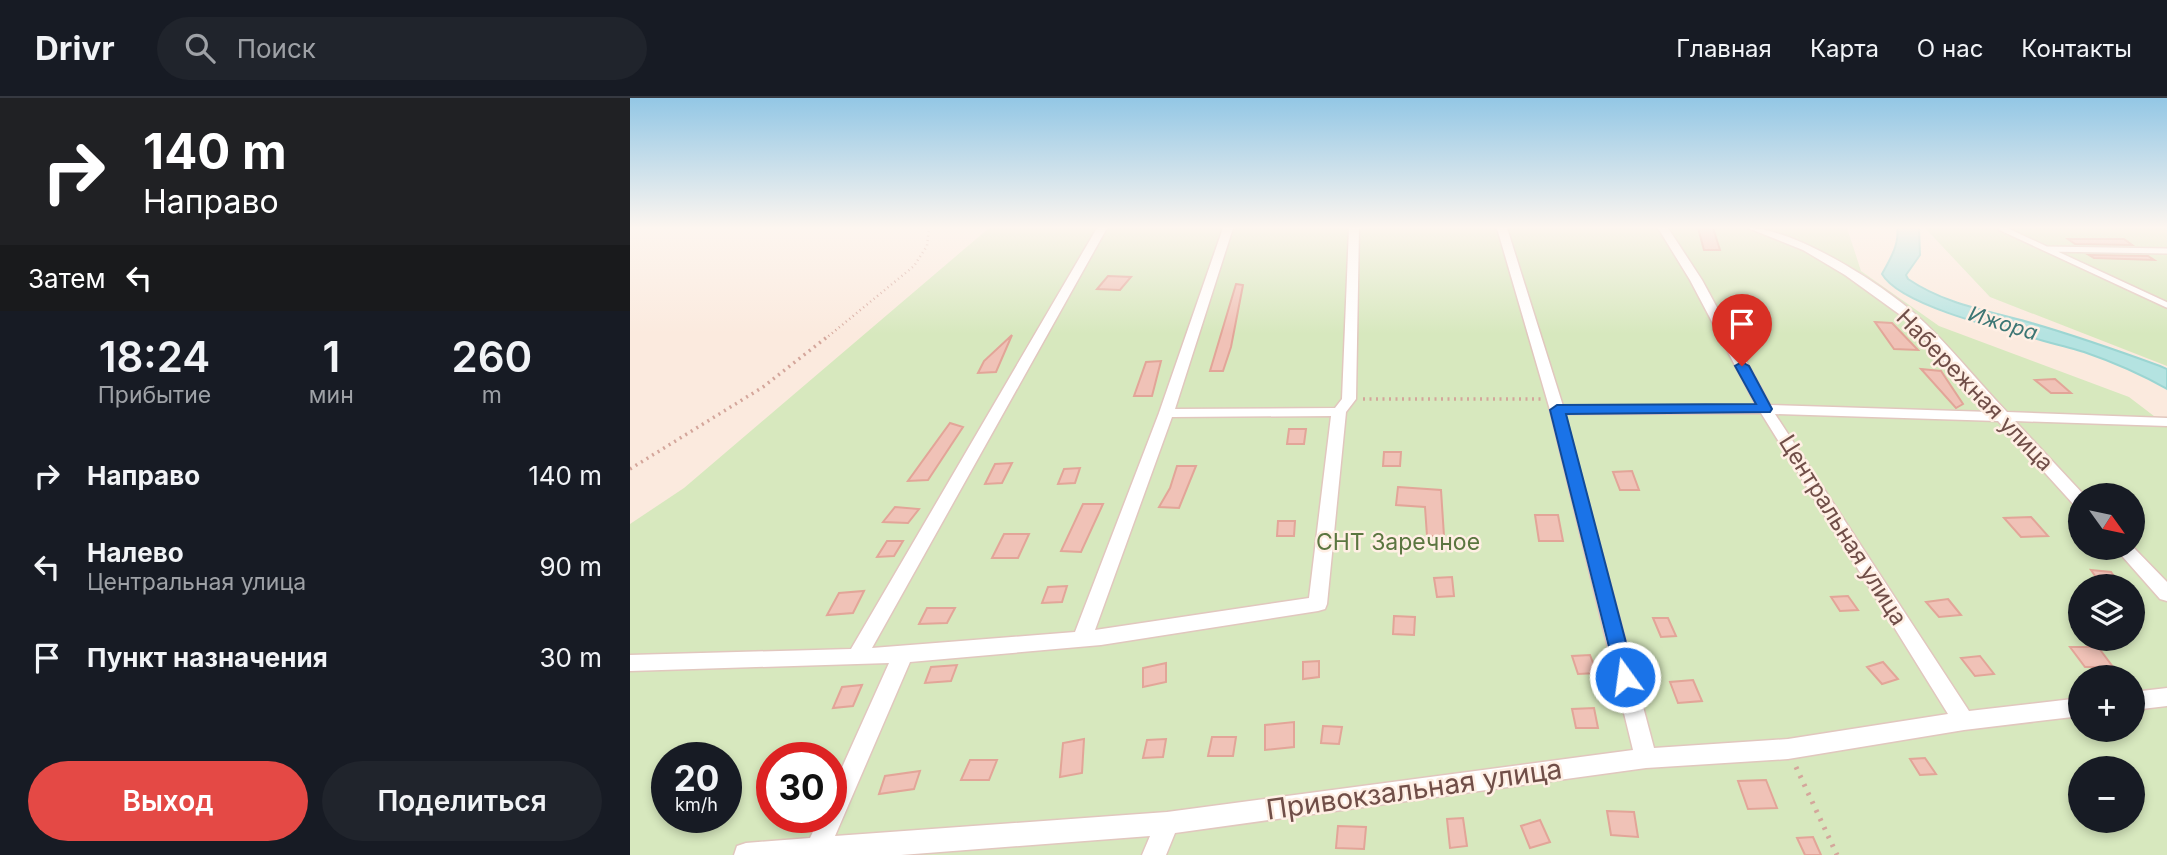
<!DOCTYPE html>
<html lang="ru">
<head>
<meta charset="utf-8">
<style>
  :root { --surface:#171b24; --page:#20242c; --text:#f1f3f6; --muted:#9ea1a6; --line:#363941; --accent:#e44945 }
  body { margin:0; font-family:Inter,sans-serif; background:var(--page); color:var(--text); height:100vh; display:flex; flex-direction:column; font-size:26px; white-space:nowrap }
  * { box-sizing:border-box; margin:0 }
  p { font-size:23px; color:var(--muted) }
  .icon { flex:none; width:38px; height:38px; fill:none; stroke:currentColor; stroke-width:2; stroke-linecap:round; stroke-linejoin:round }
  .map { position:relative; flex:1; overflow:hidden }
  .drawer { display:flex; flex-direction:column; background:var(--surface); width:630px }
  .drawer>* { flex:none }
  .guide { background:#202124; color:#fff; overflow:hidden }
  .needle { width:46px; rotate:123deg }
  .controls { position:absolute; left:1438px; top:385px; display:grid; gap:14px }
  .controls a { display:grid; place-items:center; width:77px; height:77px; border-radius:50%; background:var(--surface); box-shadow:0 4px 10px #0003; font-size:35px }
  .speed { position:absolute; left:21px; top:644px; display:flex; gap:14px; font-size:35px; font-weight:700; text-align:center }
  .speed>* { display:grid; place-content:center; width:91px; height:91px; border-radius:50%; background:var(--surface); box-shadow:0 4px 10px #0003; line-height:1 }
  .speed small { font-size:18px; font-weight:400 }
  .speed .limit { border:10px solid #d22; background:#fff; color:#111 }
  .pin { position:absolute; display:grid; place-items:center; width:60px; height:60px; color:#fff; margin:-72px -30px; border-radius:50% 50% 50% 0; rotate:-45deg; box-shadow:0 0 7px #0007 }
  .pin .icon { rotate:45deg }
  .me { position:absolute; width:77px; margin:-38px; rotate:346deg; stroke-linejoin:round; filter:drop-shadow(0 0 5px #0008) }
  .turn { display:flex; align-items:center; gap:24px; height:147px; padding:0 28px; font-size:32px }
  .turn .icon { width:91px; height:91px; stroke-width:2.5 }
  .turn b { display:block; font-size:49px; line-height:60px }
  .then { display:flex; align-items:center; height:66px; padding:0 28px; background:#0003; gap:14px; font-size:26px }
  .eta { display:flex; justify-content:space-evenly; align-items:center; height:119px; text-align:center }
  .eta b { font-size:42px; font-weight:600; line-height:49px }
  .action { display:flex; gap:14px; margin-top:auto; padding:14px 28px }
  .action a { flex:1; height:80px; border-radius:42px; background:var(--accent); color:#fff; font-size:28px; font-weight:600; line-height:80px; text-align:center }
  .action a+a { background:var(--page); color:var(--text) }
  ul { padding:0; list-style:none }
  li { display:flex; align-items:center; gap:21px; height:91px; padding:0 28px }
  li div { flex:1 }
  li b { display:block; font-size:26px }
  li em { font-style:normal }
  header { display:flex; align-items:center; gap:42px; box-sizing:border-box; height:98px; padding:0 35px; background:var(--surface); border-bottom:2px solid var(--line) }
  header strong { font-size:33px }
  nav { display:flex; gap:38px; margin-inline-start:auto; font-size:24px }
  .search { width:490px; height:63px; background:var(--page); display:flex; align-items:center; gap:18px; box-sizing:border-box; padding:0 24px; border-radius:38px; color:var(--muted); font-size:26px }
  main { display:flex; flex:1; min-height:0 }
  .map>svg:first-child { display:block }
</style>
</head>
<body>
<header>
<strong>Drivr</strong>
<div class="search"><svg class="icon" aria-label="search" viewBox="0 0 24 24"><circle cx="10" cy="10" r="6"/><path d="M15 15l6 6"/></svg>Поиск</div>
<nav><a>Главная</a><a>Карта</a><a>О нас</a><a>Контакты</a></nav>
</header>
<main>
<section class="drawer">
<div class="guide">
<div class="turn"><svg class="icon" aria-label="right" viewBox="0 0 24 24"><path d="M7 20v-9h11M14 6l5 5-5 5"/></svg><div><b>140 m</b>Направо</div></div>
<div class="then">Затем<svg class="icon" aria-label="left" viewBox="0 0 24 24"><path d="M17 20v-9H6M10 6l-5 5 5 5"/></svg></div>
</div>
<div class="eta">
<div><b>18:24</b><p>Прибытие</p></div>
<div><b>1</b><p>мин</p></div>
<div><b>260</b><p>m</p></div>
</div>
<ul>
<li><svg class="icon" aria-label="right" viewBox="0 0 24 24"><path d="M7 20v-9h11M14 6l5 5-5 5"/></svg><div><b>Направо</b></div><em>140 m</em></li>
<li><svg class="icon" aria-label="left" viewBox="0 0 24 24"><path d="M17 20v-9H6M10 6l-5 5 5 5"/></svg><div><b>Налево</b><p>Центральная улица</p></div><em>90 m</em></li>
<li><svg class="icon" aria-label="arrive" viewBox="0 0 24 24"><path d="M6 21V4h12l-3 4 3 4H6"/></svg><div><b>Пункт назначения</b></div><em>30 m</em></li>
</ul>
<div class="action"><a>Выход</a><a>Поделиться</a></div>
</section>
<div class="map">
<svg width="1537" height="757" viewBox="0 0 1537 757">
  <rect width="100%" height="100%" fill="#fbeade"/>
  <path fill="#d7e8be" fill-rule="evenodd" d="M 359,130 L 1217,130 L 1231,173 L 1309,228 L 1499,299 L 1537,328 L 1537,757 L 0,757 L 0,426 L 54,390 ZM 1451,397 L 1503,397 L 1503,450 L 1451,450 ZM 1451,488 L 1503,488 L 1503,541 L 1451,541 ZM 1451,579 L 1503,579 L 1503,632 L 1451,632 ZM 37,660 L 96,660 L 96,719 L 37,719 ZM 142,660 L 201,660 L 201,719 L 142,719 ZM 1451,670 L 1503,670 L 1503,723 L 1451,723 Z
    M 1295,130 L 1537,130 L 1537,268 L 1360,199 Z"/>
  <path fill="#b4e3e1" stroke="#9bd5d2" stroke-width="2" d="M 1267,130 L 1289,130 L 1290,157 L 1276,177 L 1278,181 C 1315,206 1355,212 1398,224 C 1443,237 1486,252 1530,268 L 1537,271 L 1537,291 C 1511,276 1483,264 1454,254 C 1410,240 1273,213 1252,176 C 1259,163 1270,146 1267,130 Z"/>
  <path fill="#f0c2b7" stroke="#e2a598" stroke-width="2" d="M 1068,130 L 1083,130 L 1090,152 L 1074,152 Z
    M 1438,141 L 1494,141 L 1502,147 L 1445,146 Z
    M 1459,157 L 1518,158 L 1524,162 L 1464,160 Z
    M 478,178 L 501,179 L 490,192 L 467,191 Z
    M 606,186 L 613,187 L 601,249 L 593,273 L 580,273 Z
    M 1245,224 L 1262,225 L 1288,252 L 1264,251 Z
    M 382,237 L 366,274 L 348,275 L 354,263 Z
    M 531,263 L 522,298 L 504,298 L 516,264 Z
    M 1291,271 L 1311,273 L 1333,306 L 1326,310 Z
    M 1425,281 L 1441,295 L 1421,295 L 1405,282 Z
    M 320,325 L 333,329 L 298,382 L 278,383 Z
    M 659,331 L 676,331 L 674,346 L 657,346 Z
    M 754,354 L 771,354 L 770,368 L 753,368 Z
    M 382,365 L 372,385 L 355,386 L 365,366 Z
    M 547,368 L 566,368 L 549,410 L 529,409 L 540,390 Z
    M 450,370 L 445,385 L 428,386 L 434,371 Z
    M 1002,373 L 1009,392 L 990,392 L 983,374 Z
    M 768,389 L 811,392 L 814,438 L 797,438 L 795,409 L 766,407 Z
    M 453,406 L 473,406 L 451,454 L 431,453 Z
    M 265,409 L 289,411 L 278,425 L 253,424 Z
    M 905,417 L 928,417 L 933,443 L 909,443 Z
    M 1401,419 L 1418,438 L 1391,439 L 1374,420 Z
    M 648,423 L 665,423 L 664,438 L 647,438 Z
    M 374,436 L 399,436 L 388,460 L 362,460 Z
    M 257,443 L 273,443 L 264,458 L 247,459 Z
    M 1461,472 L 1481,474 L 1491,488 L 1472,488 Z
    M 822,479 L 824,498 L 807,499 L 804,480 Z
    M 437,488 L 432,504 L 412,505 L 418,489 Z
    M 234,493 L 223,515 L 197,517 L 209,495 Z
    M 1218,498 L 1228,512 L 1210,513 L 1201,499 Z
    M 1318,501 L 1331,517 L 1309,519 L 1296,504 Z
    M 297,510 L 325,510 L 317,525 L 289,526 Z
    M 764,518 L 785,519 L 784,537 L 763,536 Z
    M 1023,520 L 1038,520 L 1046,538 L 1031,539 Z
    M 1440,549 L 1468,549 L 1483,569 L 1455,569 Z
    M 960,557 L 967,575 L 948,576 L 942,558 Z
    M 1350,558 L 1364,576 L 1345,578 L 1331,560 Z
    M 689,563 L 689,579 L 673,581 L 673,564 Z
    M 1253,564 L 1268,581 L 1252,586 L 1237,569 Z
    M 536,565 L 536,584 L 513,589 L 513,570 Z
    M 327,567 L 321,583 L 295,585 L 301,569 Z
    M 1063,582 L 1072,603 L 1048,605 L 1040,584 Z
    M 232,587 L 223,608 L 203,610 L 212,589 Z
    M 964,610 L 968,630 L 946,630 L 942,611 Z
    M 664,624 L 664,649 L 635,652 L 635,627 Z
    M 693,628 L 712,629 L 709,646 L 691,645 Z
    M 582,639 L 606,639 L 603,658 L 578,658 Z
    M 454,641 L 452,675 L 430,679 L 433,645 Z
    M 536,641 L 533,659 L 513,660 L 517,642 Z
    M 1295,660 L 1306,676 L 1290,677 L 1280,661 Z
    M 340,662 L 367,662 L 359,682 L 331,682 Z
    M 290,673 L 284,691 L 249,696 L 255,678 Z
    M 1136,682 L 1147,710 L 1118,711 L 1108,683 Z
    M 977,713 L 1004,714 L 1008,739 L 981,737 Z
    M 833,720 L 837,748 L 820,750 L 817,721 Z
    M 910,722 L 920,744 L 900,750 L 891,728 Z
    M 708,728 L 736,729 L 734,751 L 706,750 Z
    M 1183,739 L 1191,757 L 1175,757 L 1167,740 Z"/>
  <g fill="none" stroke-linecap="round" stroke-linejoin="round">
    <defs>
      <path id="lane" d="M 1371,130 L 1537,207
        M 1417,151 L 1537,153"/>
      <path id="street" d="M 467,130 L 477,130 L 242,550 L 445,534 L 529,315 L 593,130 L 603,130 L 545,311 L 705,310 L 712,301 L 719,130 L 729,130 L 726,301 L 716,314 L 697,506 L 695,511 L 688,513 L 471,547 L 280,564 L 205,738 L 537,714 L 1003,652 L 920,312 L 867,130 L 877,130 L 933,308 L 1126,307 L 1060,182 L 1028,130 L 1038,130 L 1072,182 L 1140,307 L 1360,314 L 1276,221 L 1215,177 L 1173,152 L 1118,130 C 1164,130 1250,185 1284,215 C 1316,243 1348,284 1377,314 L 1537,320 L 1537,328 L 1385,323 L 1454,397 L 1451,397 L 1451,409 L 1445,408 L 1368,323 L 1145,316 L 1339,613 L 1451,600 L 1451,618 L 1334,632 L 1158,661 L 1016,670 L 545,735 L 536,757 L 512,757 L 520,738 L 271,757 L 104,757 L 107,748 L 116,745 L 180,740 L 190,719 L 201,719 L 201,694 L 259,565 L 0,573 L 0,557 L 221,551 ZM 1131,315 L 1318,616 L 1158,641 L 1024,650 L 935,316 ZM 701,318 L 679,500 L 465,532 L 542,319 Z
        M 1503,449 L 1537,484 L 1537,503 L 1530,501 L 1485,450 Z
        M 1537,590 L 1537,608 L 1503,612 L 1503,594 Z"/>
    </defs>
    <use href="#lane" stroke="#e1c7be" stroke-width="8"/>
    <use href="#street" stroke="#e1c7be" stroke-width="3"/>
    <path stroke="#d4a69b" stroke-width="2.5" stroke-dasharray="1 3.5" stroke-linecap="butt" d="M 195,241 L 284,168 L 297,148 L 299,130"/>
    <path stroke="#d4a69b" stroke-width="3.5" stroke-dasharray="2 4.5" stroke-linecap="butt" d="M 733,301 L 911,301
      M 0,371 L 133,289 L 197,239"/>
    <path stroke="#d4a69b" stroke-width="5" stroke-dasharray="2.5 7" stroke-linecap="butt" d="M 1166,669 L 1207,757"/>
    <use href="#lane" stroke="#fff" stroke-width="5"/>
    <use href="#street" fill="#fff" fill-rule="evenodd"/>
  </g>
  <linearGradient id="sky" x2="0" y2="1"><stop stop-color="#93c7e5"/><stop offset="0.55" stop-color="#fdf6f0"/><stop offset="1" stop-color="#fdf6f0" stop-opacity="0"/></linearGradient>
  <rect width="1537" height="236" fill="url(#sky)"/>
  <path fill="#1a73e8" stroke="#114b97" stroke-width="2" d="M 1112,264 L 1119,268 L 1142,311 L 1140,314 L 936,316 L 1005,579 L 1002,585 L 995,588 L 988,585 L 920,312 L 927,307 L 1126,306 L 1105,268 Z"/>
  <g text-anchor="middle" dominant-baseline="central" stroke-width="5" stroke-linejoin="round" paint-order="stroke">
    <g font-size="21" font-style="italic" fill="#3c7674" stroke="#ffefe4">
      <text transform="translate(1373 225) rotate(17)">Ижора</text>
    </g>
    <g font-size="23" fill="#704e48" stroke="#ffefe4">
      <text transform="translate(1345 292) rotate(46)">Набережная улица</text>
      <text transform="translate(1213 432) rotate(58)">Центральная улица</text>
    </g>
    <g font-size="23" fill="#5b7640" stroke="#ffefe4">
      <text x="768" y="444">СНТ Заречное</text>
    </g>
    <g font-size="28" fill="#704e48" stroke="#ffefe4">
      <text transform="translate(784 691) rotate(-8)">Привокзальная улица</text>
    </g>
  </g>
</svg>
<div class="controls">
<a><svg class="needle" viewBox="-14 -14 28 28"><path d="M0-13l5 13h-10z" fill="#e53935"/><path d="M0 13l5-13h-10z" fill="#9ea1a6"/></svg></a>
<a><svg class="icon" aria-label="layers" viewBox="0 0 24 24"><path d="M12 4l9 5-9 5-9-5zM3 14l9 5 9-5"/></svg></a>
<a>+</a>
<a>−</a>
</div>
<div class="speed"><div>20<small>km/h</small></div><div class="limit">30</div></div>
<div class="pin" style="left:1112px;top:268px;background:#d93025"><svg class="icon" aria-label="arrive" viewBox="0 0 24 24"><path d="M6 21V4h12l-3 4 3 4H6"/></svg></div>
<svg class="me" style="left:995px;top:579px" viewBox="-20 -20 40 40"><circle r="17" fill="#1a73e8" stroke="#fff" stroke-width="3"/><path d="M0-11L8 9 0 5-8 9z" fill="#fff"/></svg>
</div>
</main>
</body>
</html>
